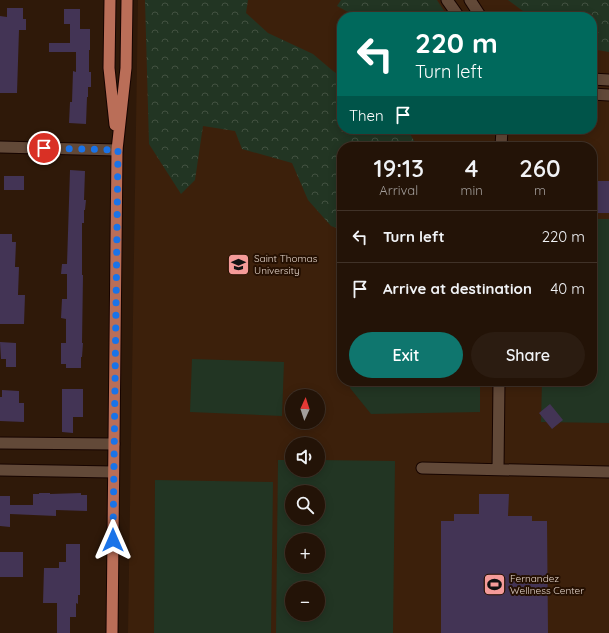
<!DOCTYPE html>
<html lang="en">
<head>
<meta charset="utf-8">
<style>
  :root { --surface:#231307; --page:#2b1c11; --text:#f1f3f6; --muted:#a39e9b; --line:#403228; --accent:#0f766e }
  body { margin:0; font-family:Quicksand,sans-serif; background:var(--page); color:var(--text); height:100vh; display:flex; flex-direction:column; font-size:15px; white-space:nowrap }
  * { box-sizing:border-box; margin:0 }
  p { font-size:13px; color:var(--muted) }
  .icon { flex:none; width:22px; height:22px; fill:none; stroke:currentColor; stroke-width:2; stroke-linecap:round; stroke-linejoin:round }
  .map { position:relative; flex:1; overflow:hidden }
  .details { position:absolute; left:337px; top:142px; width:260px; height:244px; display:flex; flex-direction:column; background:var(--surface); border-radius:16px; box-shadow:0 2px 10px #0003,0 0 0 1px var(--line) }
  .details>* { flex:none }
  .hud { position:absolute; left:337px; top:12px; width:260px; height:122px; border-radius:16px; box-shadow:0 2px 10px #0003,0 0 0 1px var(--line); background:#00695c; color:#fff; overflow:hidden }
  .needle { width:26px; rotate:3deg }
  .fabs { position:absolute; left:285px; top:389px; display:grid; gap:8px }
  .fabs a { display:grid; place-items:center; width:40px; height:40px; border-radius:50%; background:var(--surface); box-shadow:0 2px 10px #0003,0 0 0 1px var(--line); font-size:20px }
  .pin { position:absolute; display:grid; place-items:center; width:34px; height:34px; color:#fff; margin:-17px; border:2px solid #fff; border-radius:50%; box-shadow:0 1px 4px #0007 }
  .me { position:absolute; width:44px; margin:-22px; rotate:0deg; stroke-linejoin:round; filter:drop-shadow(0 0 3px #0008) }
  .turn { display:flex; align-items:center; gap:14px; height:84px; padding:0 12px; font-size:18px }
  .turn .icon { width:52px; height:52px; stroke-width:2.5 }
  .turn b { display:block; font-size:28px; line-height:34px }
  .then { display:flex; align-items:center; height:38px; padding:0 12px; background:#0003; gap:8px; font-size:15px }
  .eta { display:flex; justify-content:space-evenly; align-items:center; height:68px; text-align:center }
  .eta b { font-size:24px; font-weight:600; line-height:28px }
  .button { display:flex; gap:8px; margin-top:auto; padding:8px 12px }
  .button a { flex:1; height:46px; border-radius:24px; background:var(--accent); color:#fff; font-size:16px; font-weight:600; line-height:46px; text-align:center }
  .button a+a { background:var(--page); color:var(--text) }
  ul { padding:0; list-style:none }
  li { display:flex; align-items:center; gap:12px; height:52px; padding:0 12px; border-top:1px solid var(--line) }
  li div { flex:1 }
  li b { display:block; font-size:15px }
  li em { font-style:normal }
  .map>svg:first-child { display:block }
</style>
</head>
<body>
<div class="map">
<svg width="609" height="633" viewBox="0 0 609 633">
  <defs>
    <pattern id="forest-crowns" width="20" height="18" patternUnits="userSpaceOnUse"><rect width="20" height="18" fill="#223523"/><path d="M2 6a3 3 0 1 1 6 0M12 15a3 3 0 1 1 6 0" fill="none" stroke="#425141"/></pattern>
  </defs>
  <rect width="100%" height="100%" fill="#2f1909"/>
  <path fill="#3c200b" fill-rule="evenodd" d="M 138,0 L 609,0 L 609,633 L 128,633 ZM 342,17 L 592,17 L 592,129 L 342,129 ZM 342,147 L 592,147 L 592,381 L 342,381 ZM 292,396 L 318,396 L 318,422 L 292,422 ZM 292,444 L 318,444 L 318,470 L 292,470 ZM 292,492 L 318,492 L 318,518 L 292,518 ZM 292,540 L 318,540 L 318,566 L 292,566 ZM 292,588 L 318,588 L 318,614 L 292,614 Z"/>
  <path fill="url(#forest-crowns)" d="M 145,0 L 248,0 L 246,13 L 268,33 L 313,54 L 333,71 L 342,77 L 342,129 L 404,129 L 410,134 L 418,147 L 342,147 L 342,230 L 331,226 L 308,200 L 292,163 L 242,149 L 235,131 L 203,126 L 195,180 L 181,194 L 149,144 Z
    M 341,0 L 437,0 L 448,17 L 372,17 L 372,15 L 357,17 L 337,6 Z
    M 508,0 L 609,0 L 609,52 L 592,49 L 592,17 L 531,17 Z"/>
  <path fill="#223523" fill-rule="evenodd" d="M 592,219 L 609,219 L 609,423 L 541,422 L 542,381 L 592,381 Z
    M 192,359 L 284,362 L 282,416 L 190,412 Z
    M 351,381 L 480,381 L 480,412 L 371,414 L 350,388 Z
    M 278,460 L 292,460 L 292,470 L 318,470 L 318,460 L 395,461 L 393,633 L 276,633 ZM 292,492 L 318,492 L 318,518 L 292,518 ZM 292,540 L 318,540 L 318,566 L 292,566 ZM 292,588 L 318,588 L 318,614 L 292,614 Z
    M 155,480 L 273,482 L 271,633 L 154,633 Z"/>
  <path fill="#433455" d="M 7,8 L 23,8 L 23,19 L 26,19 L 26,30 L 19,30 L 17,93 L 0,93 L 0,16 L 7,17 Z
    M 64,9 L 80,9 L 80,29 L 90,29 L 90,50 L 89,50 L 89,72 L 91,72 L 91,87 L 88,87 L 88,97 L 87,97 L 86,124 L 69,123 L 70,102 L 72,102 L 73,71 L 76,72 L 76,52 L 49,52 L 49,43 L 70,43 L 70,24 L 64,24 Z
    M 70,170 L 85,171 L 84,200 L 86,200 L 85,210 L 84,210 L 84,223 L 82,223 L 82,275 L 83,275 L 82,343 L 83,343 L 82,357 L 81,357 L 81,368 L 66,368 L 66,364 L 61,364 L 61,343 L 66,343 L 66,319 L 61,318 L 62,299 L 67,299 L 67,274 L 61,274 L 62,264 L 67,264 Z
    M 4,176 L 24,176 L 24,190 L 4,190 Z
    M 592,181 L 609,181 L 609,213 L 592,213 Z
    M 0,234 L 12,234 L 12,242 L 16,242 L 15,267 L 19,267 L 18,295 L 25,295 L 24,324 L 0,324 Z
    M 0,342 L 16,343 L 16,367 L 6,367 L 6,359 L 1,359 Z
    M 62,389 L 83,389 L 83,417 L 73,417 L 73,433 L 62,432 Z
    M 2,390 L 19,391 L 19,403 L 24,403 L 24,422 L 0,421 L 0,397 L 2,397 Z
    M 550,404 L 563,420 L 552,429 L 539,413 Z
    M 39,493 L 50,493 L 50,494 L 81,493 L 81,495 L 87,495 L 87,511 L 56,510 L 56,516 L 10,514 L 10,527 L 0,526 L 0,496 L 10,496 L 10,505 L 33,505 L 33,494 L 39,494 Z
    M 479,494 L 509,494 L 508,516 L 532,516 L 532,521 L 547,521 L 548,633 L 441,633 L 441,521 L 454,521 L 454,514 L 479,514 Z
    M 66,544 L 80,544 L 80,595 L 78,595 L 78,604 L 76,603 L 76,617 L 70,617 L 70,633 L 57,633 L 57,603 L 43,603 L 44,568 L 59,568 L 59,562 L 66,562 Z
    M 0,552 L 23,552 L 23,577 L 0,577 Z"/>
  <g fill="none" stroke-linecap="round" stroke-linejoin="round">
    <defs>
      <path id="minor" d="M 447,0 L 459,17
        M 470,0 L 481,17
        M 592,79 L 609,80
        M 592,94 L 609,95
        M 0,147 L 117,150
        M 501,147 L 502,129
        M 0,443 L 114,444
        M 422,468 L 609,472
        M 498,469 L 499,381
        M 0,470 L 113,472"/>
      <path id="primary" d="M 110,0 L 109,68 L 115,125
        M 112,633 L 117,150 L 126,68 L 127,0"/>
    </defs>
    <use href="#minor" stroke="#160400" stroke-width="13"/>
    <use href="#primary" stroke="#160400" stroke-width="13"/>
    <use href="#minor" stroke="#624938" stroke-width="11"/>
    <use href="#primary" stroke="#ba6e58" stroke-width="11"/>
  </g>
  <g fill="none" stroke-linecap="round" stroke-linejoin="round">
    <path stroke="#1a73e8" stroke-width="7" stroke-dasharray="0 12.6" d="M 44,148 L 118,150 L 113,540"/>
  </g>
  <defs>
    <symbol id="university-square" viewBox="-11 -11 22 22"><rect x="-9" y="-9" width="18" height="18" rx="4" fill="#f59b99" stroke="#251002"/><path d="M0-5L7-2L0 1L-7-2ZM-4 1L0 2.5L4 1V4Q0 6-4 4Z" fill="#111"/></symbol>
    <symbol id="stadium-square" viewBox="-11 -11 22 22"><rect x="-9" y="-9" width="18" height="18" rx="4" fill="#f59b99" stroke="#251002"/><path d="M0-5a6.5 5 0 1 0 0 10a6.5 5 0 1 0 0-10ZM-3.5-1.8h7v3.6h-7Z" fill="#111"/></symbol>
  </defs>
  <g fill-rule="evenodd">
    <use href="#university-square" x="226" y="252" width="25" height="25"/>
    <use href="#stadium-square" x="482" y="572" width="25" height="25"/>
  </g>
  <g text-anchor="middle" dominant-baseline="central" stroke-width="4" stroke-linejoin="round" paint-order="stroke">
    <g font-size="10" fill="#e1d2c8" stroke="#251002" text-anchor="start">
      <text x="254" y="258">Saint Thomas<tspan x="254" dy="12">University</tspan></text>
      <text x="510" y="578">Fernandez<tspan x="510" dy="12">Wellness Center</tspan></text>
    </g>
  </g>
</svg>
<div class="fabs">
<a><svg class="needle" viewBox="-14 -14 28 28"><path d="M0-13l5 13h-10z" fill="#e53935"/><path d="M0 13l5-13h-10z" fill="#a39e9b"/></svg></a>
<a><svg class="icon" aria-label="sound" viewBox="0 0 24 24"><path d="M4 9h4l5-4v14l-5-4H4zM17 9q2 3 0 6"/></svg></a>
<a><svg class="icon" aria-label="search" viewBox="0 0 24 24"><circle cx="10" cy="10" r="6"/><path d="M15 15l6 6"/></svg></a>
<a>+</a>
<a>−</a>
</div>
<div class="pin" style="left:44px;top:148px;background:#d93025"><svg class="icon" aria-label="arrive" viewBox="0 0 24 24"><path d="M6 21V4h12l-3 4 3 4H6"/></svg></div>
<svg class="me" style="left:113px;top:540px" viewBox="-20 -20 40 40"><path d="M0-17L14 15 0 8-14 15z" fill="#1a73e8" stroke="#fff" stroke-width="4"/></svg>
<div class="hud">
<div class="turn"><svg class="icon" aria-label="left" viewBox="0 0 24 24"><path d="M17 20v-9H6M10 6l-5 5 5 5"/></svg><div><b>220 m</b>Turn left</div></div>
<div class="then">Then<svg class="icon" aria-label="arrive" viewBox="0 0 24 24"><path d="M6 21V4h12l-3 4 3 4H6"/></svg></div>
</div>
<section class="details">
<div class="eta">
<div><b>19:13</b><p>Arrival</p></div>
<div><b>4</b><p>min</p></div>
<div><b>260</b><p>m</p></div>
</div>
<ul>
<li><svg class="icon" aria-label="left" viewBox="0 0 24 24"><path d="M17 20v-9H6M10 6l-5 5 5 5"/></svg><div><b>Turn left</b></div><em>220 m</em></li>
<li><svg class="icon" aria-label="arrive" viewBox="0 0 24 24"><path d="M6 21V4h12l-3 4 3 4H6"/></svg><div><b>Arrive at destination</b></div><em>40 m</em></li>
</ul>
<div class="button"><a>Exit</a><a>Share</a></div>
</section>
</div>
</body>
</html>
